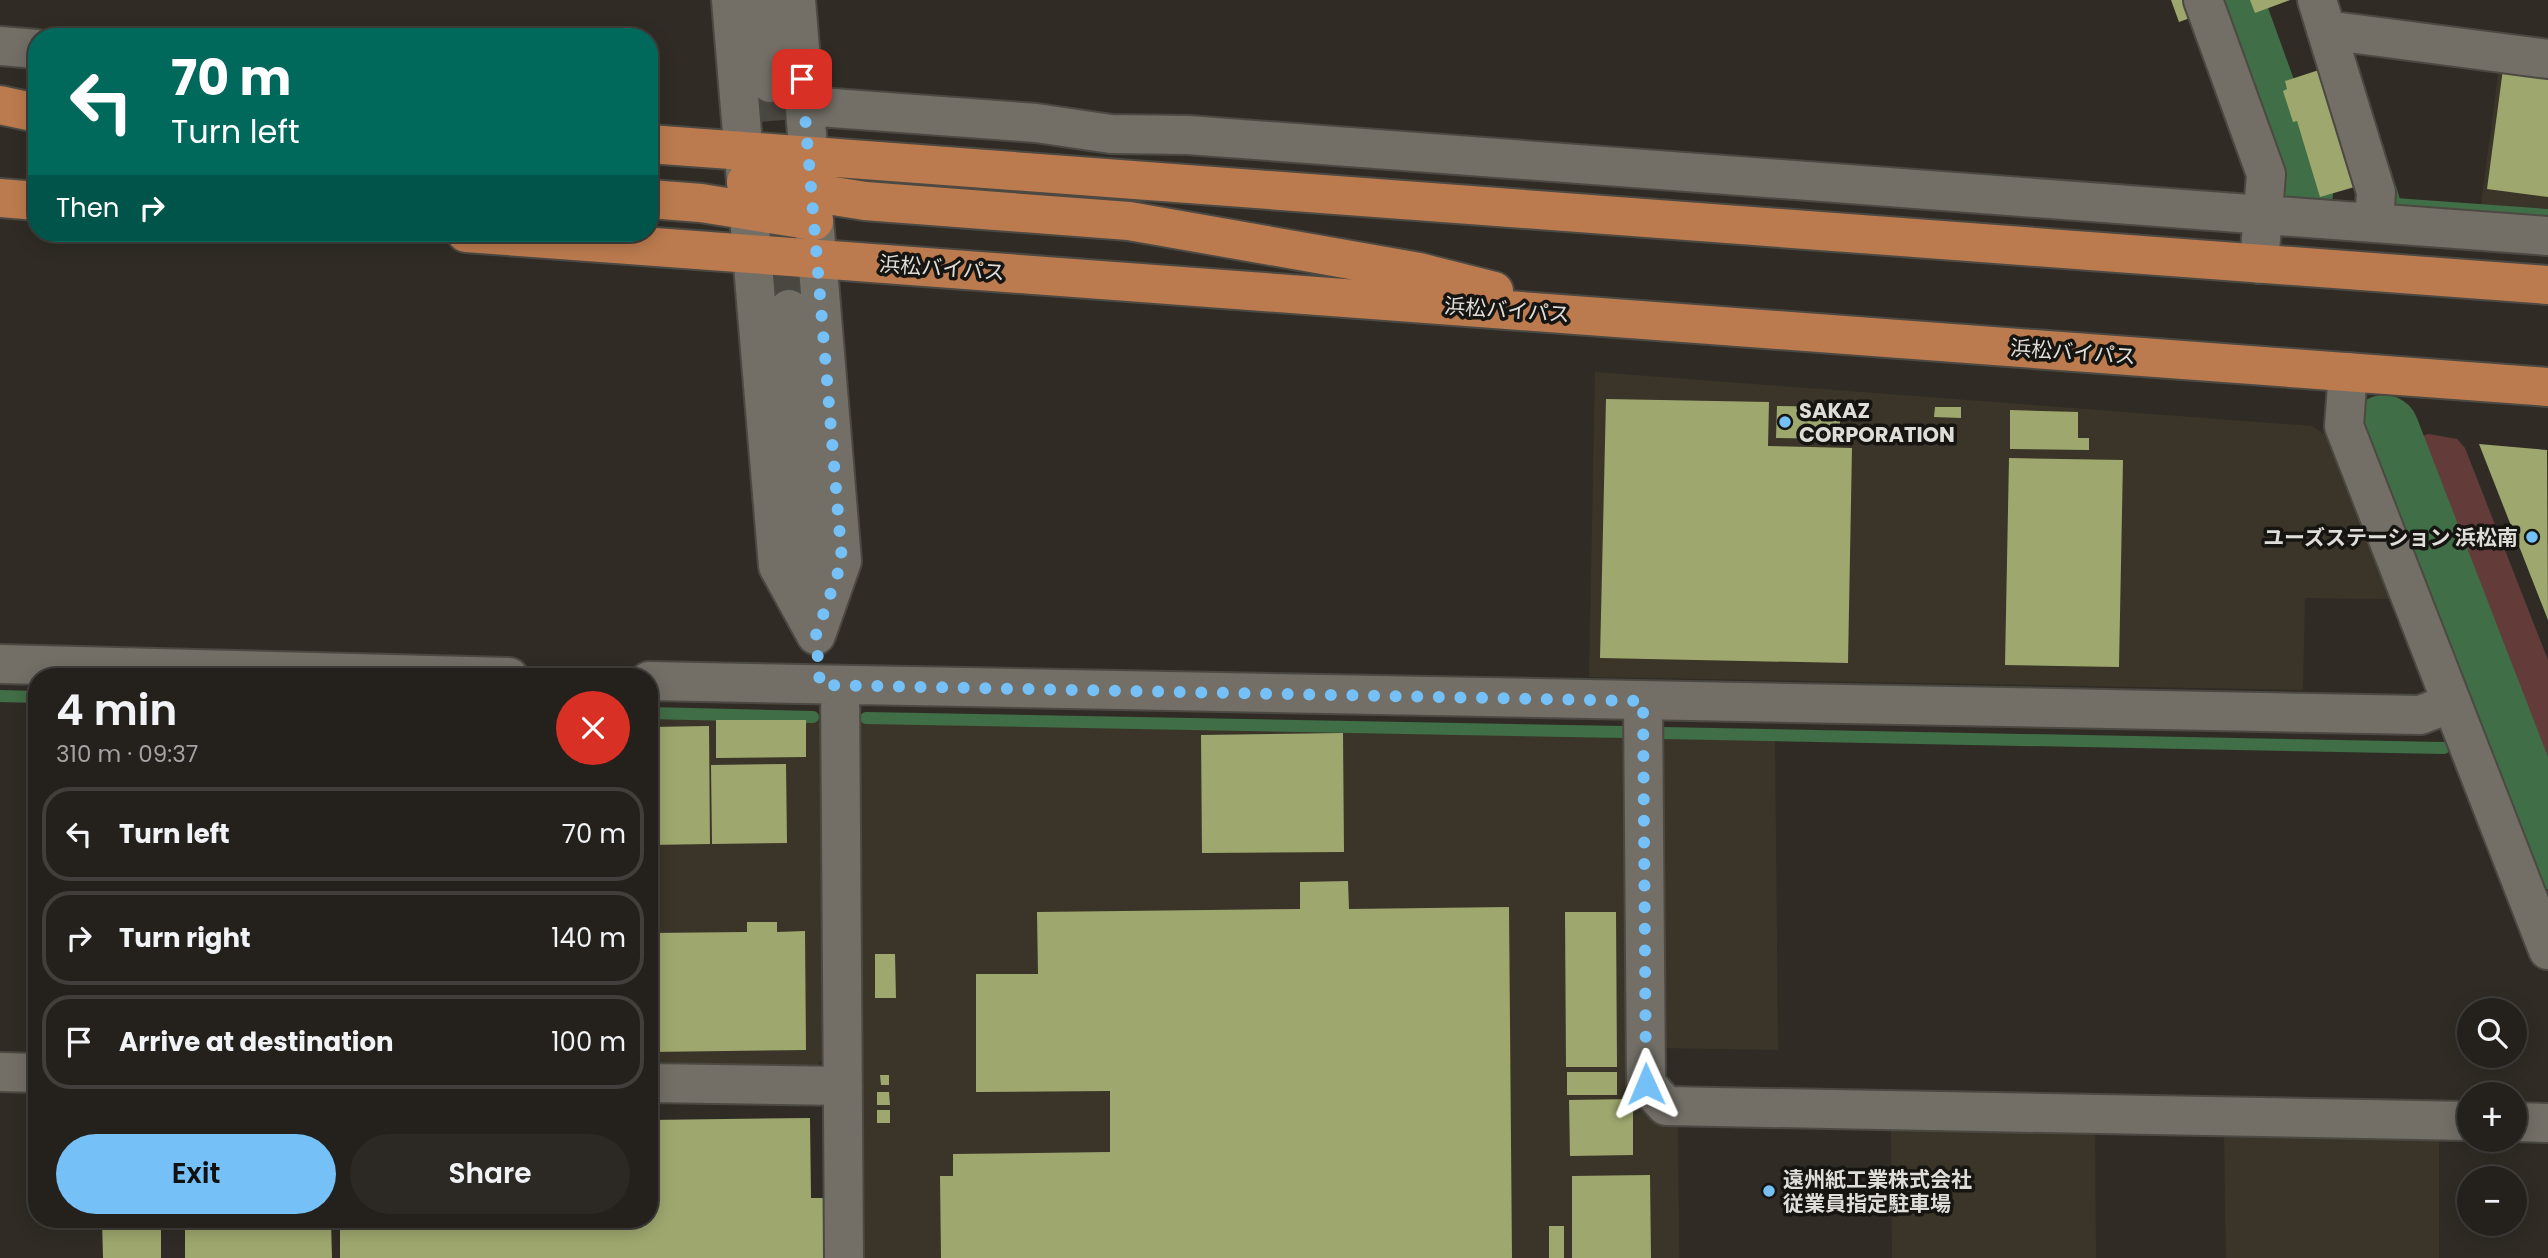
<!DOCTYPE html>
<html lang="en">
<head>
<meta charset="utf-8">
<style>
  :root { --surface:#24211c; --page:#2c2925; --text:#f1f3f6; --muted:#a3a3a3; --line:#413e3b; --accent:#75c0f6 }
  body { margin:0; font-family:Poppins,"Noto Sans JP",sans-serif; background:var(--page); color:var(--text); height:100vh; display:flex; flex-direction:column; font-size:26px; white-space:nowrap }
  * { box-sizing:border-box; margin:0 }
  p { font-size:23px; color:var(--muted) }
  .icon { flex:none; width:38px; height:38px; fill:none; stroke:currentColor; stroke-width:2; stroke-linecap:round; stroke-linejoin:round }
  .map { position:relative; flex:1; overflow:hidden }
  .sheet { position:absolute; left:28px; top:668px; width:630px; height:560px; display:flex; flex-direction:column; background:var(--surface); border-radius:28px; box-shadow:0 4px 18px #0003,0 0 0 2px var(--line) }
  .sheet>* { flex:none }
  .top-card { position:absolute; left:28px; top:28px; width:630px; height:214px; border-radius:28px; box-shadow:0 4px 18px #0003,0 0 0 2px var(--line); background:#00695c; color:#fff; overflow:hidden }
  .buttons { position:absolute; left:2457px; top:998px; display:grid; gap:14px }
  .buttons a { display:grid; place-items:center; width:70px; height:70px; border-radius:50%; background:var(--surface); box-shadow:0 4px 18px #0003,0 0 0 2px var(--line); font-size:35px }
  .pin { position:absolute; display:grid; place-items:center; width:60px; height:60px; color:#fff; margin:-30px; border-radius:14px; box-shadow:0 4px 10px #0006 }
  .me { position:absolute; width:77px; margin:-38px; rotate:359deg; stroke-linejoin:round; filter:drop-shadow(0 0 5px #0008) }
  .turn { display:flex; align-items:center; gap:24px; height:147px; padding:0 28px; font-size:32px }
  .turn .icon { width:91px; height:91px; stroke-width:2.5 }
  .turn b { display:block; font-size:49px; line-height:60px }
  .then { display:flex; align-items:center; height:66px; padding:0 28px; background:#0003; gap:14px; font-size:26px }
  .round { display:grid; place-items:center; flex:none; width:74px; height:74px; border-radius:37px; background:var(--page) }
  .head { display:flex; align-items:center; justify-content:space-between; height:119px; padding:0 28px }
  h1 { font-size:42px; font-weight:600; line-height:52px }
  .action { display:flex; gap:14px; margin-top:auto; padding:14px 28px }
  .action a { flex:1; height:80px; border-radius:42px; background:var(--accent); color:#111; font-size:28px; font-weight:600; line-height:80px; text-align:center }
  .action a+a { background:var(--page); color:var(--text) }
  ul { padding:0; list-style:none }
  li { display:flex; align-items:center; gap:21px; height:94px; margin:0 14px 10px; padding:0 14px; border:4px solid var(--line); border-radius:28px }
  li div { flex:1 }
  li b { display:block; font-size:26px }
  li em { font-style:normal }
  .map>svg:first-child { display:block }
</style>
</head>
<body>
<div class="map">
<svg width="2548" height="1258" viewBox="0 0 2548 1258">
  <rect width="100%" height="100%" fill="#302c25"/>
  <path fill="#3b3529" d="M 2499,68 L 2548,74 L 2548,209 L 2481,205 Z
    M 1595,372 L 2312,426 L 2334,441 L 2396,599 L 2305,598 L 2303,690 L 1589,677 Z
    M 649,716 L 820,720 L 822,1060 L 811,1071 L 649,1068 Z
    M 860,721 L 1628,735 L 1632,1094 L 1678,1121 L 1679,1258 L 865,1258 Z
    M 1658,736 L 1775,738 L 1778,1050 L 1661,1048 Z
    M 1891,1125 L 2095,1129 L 2096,1258 L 1892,1258 Z
    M 2224,1132 L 2439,1135 L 2439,1258 L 2226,1258 Z"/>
  <path fill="#633b39" d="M 2429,434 L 2457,439 L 2465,448 L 2548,660 L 2548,805 L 2412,456 L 2413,446 L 2418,437 Z"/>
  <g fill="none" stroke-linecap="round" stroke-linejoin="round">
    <path stroke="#406e46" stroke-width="12" d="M 2391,190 L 2395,204 L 2548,215
      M 0,696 L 37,697
      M 649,713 L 813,717
      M 866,718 L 1625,732
      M 1661,733 L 2444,748
      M 2495,749 L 2507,749"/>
    <path stroke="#406e46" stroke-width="70" d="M 2228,0 L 2298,194
      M 2384,430 L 2548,854"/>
  </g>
  <path fill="#9ea86e" d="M 2171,0 L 2184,0 L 2190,18 L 2179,22 Z
    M 2250,0 L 2290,0 L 2255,13 Z
    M 2322,69 L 2358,186 L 2320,197 L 2297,121 L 2293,122 L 2283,91 L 2287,89 L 2285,81 Z
    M 2503,69 L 2548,75 L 2548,197 L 2487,189 Z
    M 1606,399 L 1769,402 L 1768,446 L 1852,448 L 1848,663 L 1600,658 Z
    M 1777,406 L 1840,407 L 1840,439 L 1776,438 Z
    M 1935,407 L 1961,407 L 1961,418 L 1934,417 Z
    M 2010,410 L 2078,412 L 2078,438 L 2089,438 L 2089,450 L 2010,449 Z
    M 2479,444 L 2547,450 L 2548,620 Z
    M 2009,458 L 2123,460 L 2119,667 L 2005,665 Z
    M 716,720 L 806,720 L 806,757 L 716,758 Z
    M 709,726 L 710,844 L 649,845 L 649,727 Z
    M 1343,733 L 1344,852 L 1202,853 L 1201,735 Z
    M 786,764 L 787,843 L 712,844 L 711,765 Z
    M 1348,881 L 1349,909 L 1509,907 L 1512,1258 L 941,1258 L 940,1176 L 953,1176 L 953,1154 L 1110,1152 L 1110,1091 L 976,1092 L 976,974 L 1038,974 L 1037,912 L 1300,909 L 1300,882 Z
    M 1565,912 L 1616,912 L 1617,1067 L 1566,1067 Z
    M 747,922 L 777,922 L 777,932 L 805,931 L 806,1050 L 649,1052 L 649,933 L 747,932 Z
    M 875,954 L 895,954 L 896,998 L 875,998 Z
    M 1567,1072 L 1617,1072 L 1617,1095 L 1567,1095 Z
    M 880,1075 L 889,1075 L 889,1085 L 881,1085 Z
    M 877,1092 L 889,1092 L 890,1105 L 877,1105 Z
    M 1633,1099 L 1633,1155 L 1570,1156 L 1569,1100 Z
    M 877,1110 L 890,1110 L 890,1123 L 877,1123 Z
    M 810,1118 L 811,1198 L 823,1198 L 824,1258 L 340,1258 L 340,1220 L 649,1220 L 649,1120 Z
    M 1650,1175 L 1651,1258 L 1572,1258 L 1572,1176 Z
    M 102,1220 L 161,1220 L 161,1258 L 103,1258 Z
    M 185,1220 L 331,1220 L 332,1258 L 185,1258 Z
    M 1549,1226 L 1564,1226 L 1564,1258 L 1549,1258 Z"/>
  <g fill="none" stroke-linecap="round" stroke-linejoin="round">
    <path stroke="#4a4740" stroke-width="38" stroke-dasharray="38 19" stroke-linecap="butt" d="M 770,83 L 789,309"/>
    <defs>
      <path id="minor" d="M 731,0 L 778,566 L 816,635
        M 764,0 L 770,83
        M 796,0 L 842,561 L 816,635
        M 2203,0 L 2266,174 L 2259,264
        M 2317,0 L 2376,192 L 2374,223
        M 2326,30 L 2548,59
        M 0,46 L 37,49
        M 805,106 L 1036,123 L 1111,134 L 1188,135 L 2548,236
        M 789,309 L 814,621
        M 2348,372 L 2344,426 L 2548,950
        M 0,664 L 509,677
        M 649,681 L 2420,715 L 2452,703
        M 840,686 L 844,1258
        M 1643,701 L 1646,1084 L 1666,1106 L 2469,1121
        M 0,1072 L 37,1073
        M 649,1083 L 843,1086
        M 2515,1122 L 2548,1123"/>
      <path id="highway" d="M 0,105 L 37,113
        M 649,144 L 2548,285
        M 746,182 L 865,201 L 1129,221 L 1419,272 L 1494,291
        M 0,198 L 37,201
        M 649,199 L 701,203 L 814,221
        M 466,233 L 2548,387"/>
    </defs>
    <use href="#minor" stroke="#4c4943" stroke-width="42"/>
    <use href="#highway" stroke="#4c4943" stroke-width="42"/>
    <use href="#minor" stroke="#736f67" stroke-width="38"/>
    <use href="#highway" stroke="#bc7b4f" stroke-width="38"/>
  </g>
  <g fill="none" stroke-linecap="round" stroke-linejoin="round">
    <path stroke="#75c0f6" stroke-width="12" stroke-dasharray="0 21.6" d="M 802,79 L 842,561 L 816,635 L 820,685 L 1643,701 L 1646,1084"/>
  </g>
  <g fill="#75c0f6" stroke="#161512" stroke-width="2.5">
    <circle cx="1785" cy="422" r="7"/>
    <circle cx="2532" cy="537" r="7"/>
    <circle cx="1769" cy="1191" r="7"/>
  </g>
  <g text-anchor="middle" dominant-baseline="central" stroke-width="7" stroke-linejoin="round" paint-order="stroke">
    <g font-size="21" fill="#dfddd8" stroke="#161512">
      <text transform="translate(942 268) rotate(4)">浜松バイパス</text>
      <text transform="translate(1507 310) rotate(4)">浜松バイパス</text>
      <text transform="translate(2073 352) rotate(4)">浜松バイパス</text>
    </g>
    <g font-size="21" font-weight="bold" fill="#dfddd8" stroke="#161512" text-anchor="start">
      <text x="1799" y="410">SAKAZ<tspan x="1799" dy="24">CORPORATION</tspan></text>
      <text x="2518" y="537" text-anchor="end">ユーズステーション 浜松南</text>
      <text x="1783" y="1179">遠州紙工業株式会社<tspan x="1783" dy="24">従業員指定駐車場</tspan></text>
    </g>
  </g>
</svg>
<div class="buttons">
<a><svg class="icon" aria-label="search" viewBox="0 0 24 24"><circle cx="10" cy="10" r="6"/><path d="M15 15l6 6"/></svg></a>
<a>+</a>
<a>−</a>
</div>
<div class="pin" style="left:802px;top:79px;background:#d93025"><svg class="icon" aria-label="arrive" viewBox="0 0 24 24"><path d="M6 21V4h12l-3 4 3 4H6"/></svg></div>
<svg class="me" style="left:1646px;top:1084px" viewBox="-20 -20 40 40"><path d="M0-17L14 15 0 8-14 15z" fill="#75c0f6" stroke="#fff" stroke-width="4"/></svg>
<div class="top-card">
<div class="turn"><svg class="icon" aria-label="left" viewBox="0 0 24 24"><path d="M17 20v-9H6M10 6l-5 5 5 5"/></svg><div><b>70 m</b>Turn left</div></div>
<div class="then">Then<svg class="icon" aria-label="right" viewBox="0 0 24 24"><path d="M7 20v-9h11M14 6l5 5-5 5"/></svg></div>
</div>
<section class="sheet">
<div class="head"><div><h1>4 min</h1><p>310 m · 09:37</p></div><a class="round" style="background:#d93025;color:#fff"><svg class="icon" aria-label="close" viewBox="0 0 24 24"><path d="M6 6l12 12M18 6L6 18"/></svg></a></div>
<ul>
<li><svg class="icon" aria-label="left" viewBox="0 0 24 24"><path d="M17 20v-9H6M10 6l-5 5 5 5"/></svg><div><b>Turn left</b></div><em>70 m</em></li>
<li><svg class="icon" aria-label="right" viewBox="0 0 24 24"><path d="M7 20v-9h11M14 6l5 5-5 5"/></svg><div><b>Turn right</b></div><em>140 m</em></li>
<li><svg class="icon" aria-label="arrive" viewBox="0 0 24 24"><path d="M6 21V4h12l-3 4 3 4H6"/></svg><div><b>Arrive at destination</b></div><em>100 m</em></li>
</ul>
<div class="action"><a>Exit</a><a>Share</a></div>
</section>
</div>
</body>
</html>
